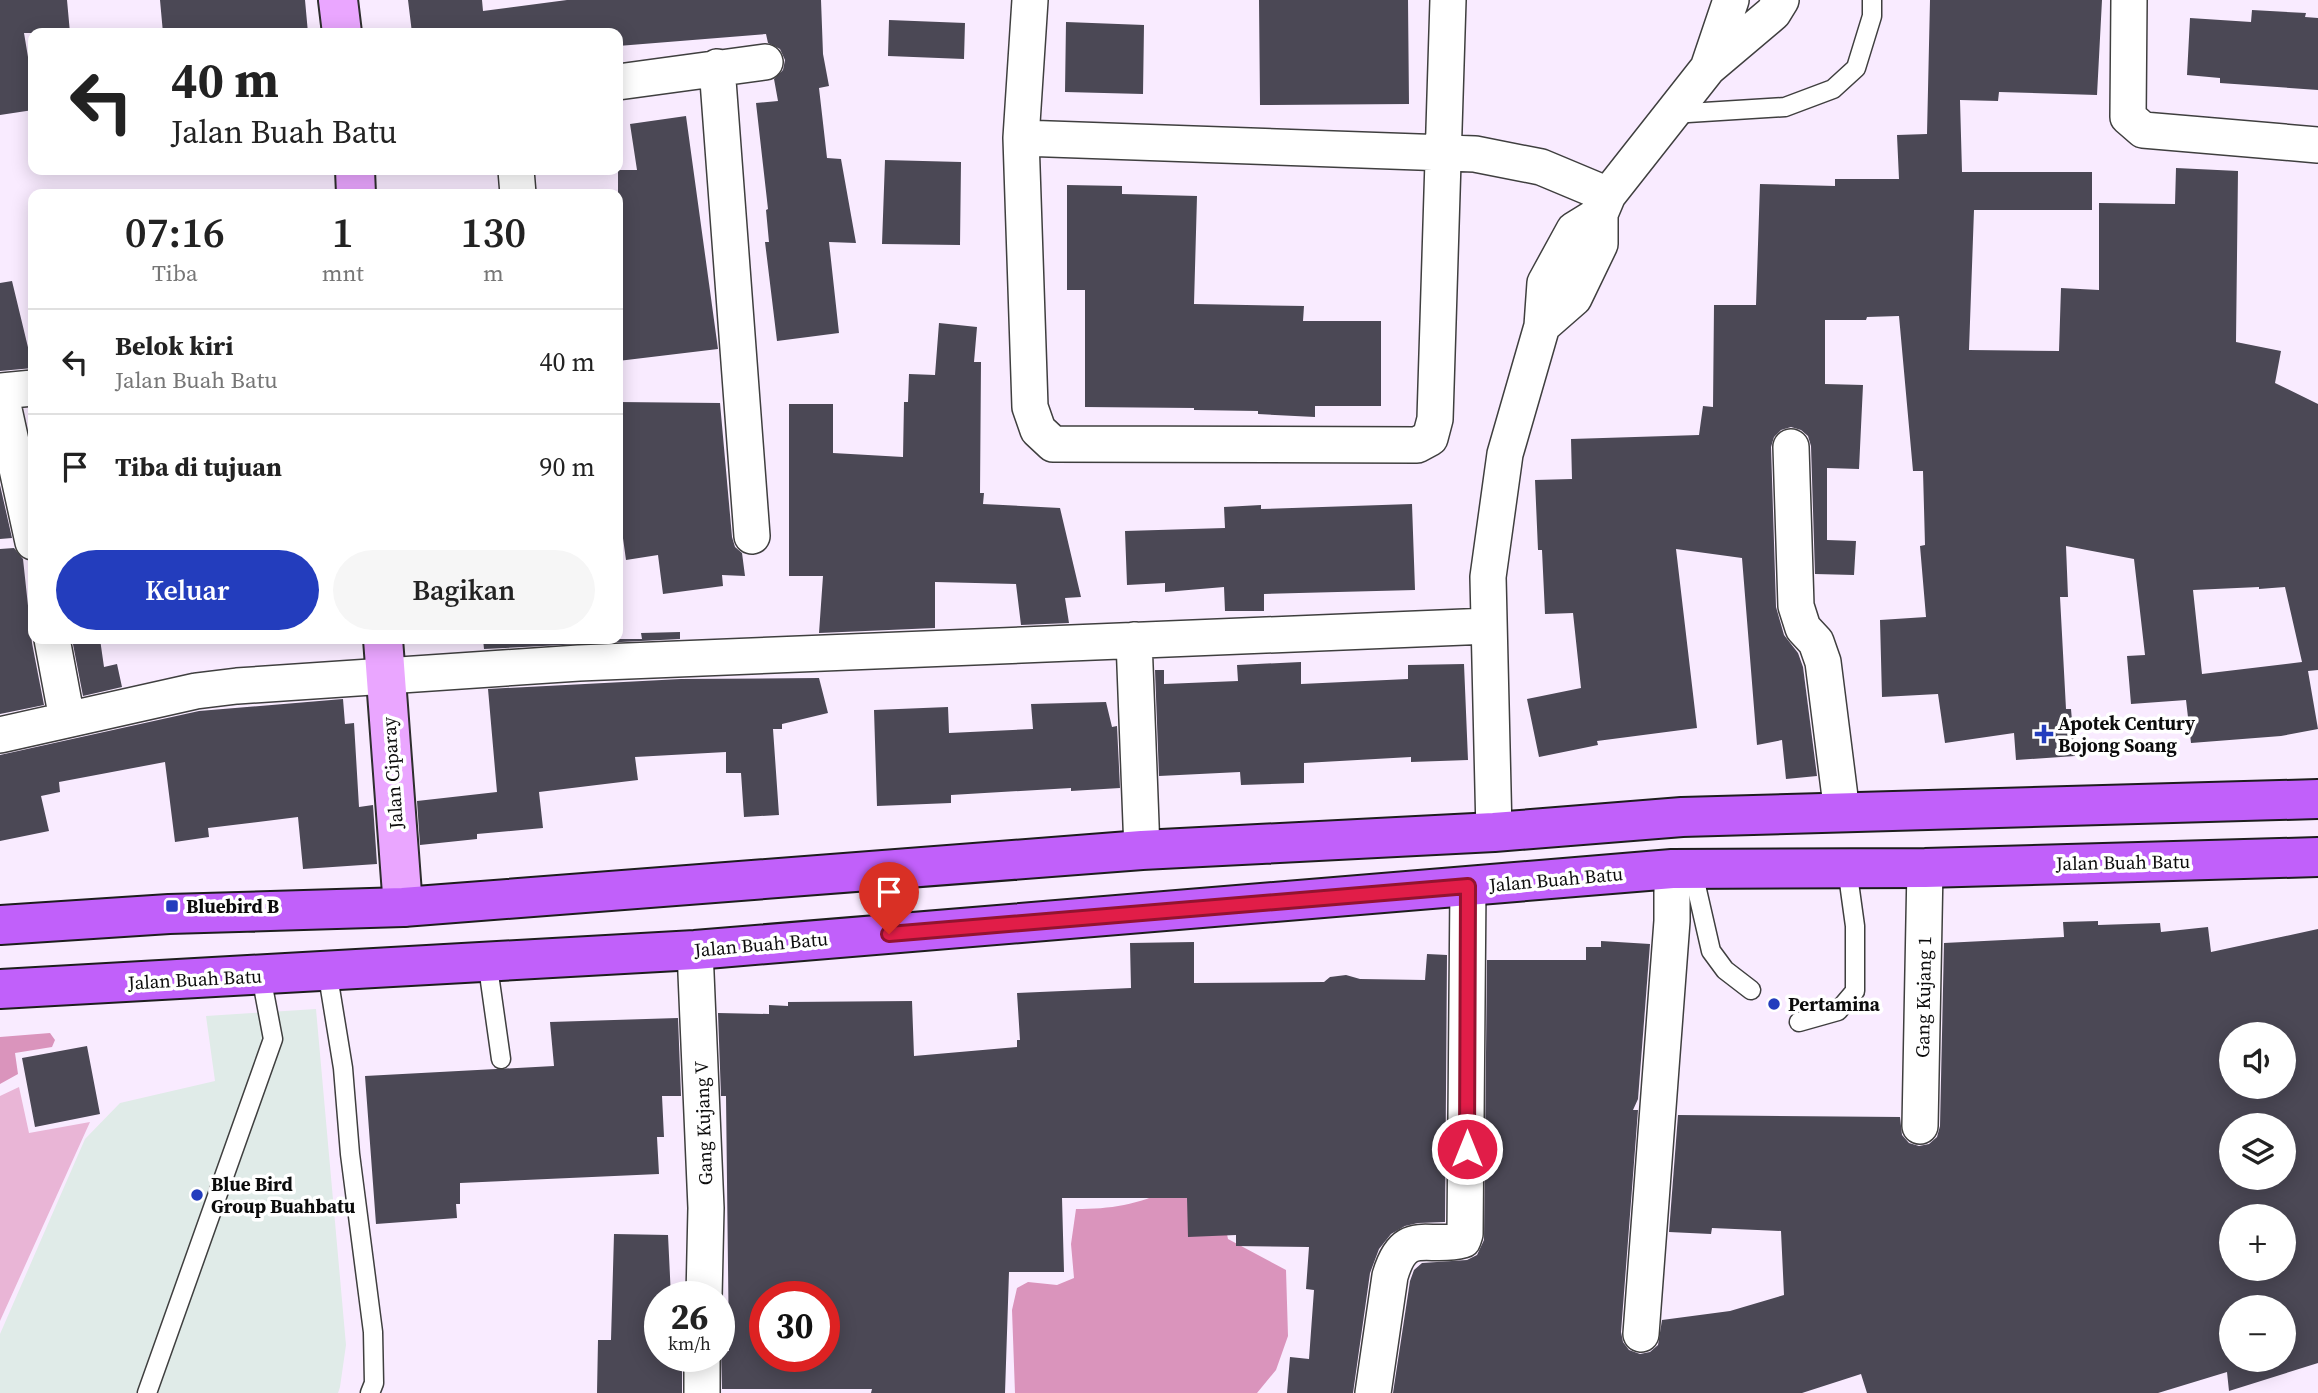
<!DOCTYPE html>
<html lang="id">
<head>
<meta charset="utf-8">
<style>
  :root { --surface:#fff; --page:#f6f6f6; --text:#222; --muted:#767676; --line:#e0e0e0; --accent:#233dbd }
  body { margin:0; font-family:"Source Serif 4",serif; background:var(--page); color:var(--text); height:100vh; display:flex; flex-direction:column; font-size:26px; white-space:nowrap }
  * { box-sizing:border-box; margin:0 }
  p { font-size:23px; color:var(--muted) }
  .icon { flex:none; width:38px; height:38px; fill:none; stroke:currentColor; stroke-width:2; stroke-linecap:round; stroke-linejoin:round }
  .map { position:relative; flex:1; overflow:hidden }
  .sheet { position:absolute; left:28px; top:189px; width:595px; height:455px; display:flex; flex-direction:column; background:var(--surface); border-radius:14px; box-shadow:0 4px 18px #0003 }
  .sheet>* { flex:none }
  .guide { position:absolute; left:28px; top:28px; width:595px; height:147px; border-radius:14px; box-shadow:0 4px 18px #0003; background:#fff; color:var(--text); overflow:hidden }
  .buttons { position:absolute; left:2219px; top:1022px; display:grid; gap:14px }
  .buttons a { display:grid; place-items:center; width:77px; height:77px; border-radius:50%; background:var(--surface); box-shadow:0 4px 18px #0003; font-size:35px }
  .speed { position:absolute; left:644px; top:1281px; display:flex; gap:14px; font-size:35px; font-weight:700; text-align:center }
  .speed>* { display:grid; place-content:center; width:91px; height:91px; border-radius:50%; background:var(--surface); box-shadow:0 4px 18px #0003; line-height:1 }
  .speed small { font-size:18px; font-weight:400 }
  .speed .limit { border:10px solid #d22; background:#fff; color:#111 }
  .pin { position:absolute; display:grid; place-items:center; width:60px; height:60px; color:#fff; margin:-72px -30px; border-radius:50% 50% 50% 0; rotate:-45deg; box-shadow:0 0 7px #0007 }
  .pin .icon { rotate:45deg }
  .me { position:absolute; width:77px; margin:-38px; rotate:0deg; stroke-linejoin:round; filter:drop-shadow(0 0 5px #0008) }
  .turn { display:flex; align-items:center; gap:24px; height:147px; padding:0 28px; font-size:32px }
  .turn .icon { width:91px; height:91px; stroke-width:2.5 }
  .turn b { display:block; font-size:49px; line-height:60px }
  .eta { display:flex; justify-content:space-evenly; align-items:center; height:119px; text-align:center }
  .eta b { font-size:42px; font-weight:600; line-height:49px }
  .action { display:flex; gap:14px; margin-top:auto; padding:14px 28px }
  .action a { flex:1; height:80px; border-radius:42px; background:var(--accent); color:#fff; font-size:28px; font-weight:600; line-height:80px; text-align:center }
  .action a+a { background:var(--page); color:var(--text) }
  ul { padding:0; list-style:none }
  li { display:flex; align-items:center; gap:21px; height:105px; padding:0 28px; border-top:2px solid var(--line) }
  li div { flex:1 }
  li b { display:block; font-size:26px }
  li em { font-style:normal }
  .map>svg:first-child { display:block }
</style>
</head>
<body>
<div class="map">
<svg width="2318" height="1393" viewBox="0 0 2318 1393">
  <rect width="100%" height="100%" fill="#f9ebff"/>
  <path fill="#e0ebe8" d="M 316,1009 L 346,1345 L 340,1387 L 338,1393 L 0,1393 L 0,1334 L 85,1139 L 120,1103 L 215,1081 L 206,1016 Z"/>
  <path fill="#e9b5d6" d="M 19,1087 L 29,1133 L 90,1122 L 0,1321 L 0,1096 Z"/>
  <path fill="#da94bc" d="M 50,1033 L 55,1040 L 52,1047 L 15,1053 L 18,1074 L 0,1084 L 0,1037 Z
    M 1169,1189 L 1222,1210 L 1228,1239 L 1286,1270 L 1288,1336 L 1276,1370 L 1257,1393 L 1015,1393 L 1012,1310 L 1017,1288 L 1028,1282 L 1057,1285 L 1074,1278 L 1071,1244 L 1076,1209 C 1110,1209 1139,1205 1169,1189 Z"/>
  <path fill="#4b4855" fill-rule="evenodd" d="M 0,0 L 67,0 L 70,33 L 24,33 L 33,87 L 33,110 L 0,115 Z
    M 160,0 L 305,0 L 308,33 L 163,33 Z
    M 408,0 L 482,0 L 483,11 L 567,0 L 821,0 L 823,54 L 829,86 L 819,88 L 827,158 L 841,159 L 856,243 L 829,242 L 839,333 L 777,341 L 765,242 L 769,242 L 766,210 L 768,209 L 756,103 L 778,101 L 774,79 L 783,70 L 785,60 L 780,49 L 768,43 L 766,34 L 618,46 L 618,33 L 412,33 Z
    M 1259,0 L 1408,0 L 1409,104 L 1260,105 Z
    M 1930,0 L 2102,0 L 2097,95 L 1999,92 L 1998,101 L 1960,100 L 1962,172 L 2092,172 L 2092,210 L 1974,210 L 1969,350 L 2059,351 L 2061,288 L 2099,290 L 2099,203 L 2175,204 L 2176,168 L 2238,171 L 2236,342 L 2281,351 L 2275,383 L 2318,404 L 2318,670 L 2308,671 L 2318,729 L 2281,736 L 2191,743 L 2186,700 L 2131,704 L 2127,656 L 2145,655 L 2134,559 L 2066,546 L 2068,597 L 2060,597 L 2066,709 L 2071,709 L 2075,756 L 2016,760 L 2014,733 L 1945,743 L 1938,694 L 1882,697 L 1880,620 L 1926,617 L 1920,546 L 1925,545 L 1923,471 L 1913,471 L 1899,316 L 1867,317 L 1866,320 L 1825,320 L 1825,384 L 1863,385 L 1859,469 L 1827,468 L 1827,540 L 1856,541 L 1854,575 L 1815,574 L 1811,446 L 1808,436 L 1801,430 L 1791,427 L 1781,430 L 1774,437 L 1771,447 L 1776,607 L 1784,635 L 1798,653 L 1803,667 L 1817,776 L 1786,779 L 1782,740 L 1757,745 L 1742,558 L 1676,549 L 1697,728 L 1597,741 L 1598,745 L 1539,757 L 1527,699 L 1581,688 L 1573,613 L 1545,614 L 1542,550 L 1538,550 L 1535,480 L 1572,479 L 1571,439 L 1699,435 L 1703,406 L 1713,407 L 1714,305 L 1756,305 L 1760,184 L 1835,186 L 1835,179 L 1899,179 L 1897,135 L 1927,134 ZM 2259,587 L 2259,589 L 2285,587 L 2302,662 L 2202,674 L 2193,590 Z
    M 2252,10 L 2306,13 L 2305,17 L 2318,18 L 2318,90 L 2220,83 L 2220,78 L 2187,75 L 2190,18 L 2251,22 Z
    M 889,20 L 965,23 L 964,59 L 888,56 Z
    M 1066,22 L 1144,25 L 1143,94 L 1065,92 Z
    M 686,116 L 718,349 L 618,361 L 618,170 L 637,170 L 630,124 Z
    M 885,160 L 961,162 L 960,245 L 882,244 Z
    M 1067,185 L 1122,186 L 1122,194 L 1197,196 L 1194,304 L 1304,306 L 1303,321 L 1381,321 L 1381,406 L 1315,406 L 1315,417 L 1258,414 L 1258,411 L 1194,410 L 1194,408 L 1085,407 L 1085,290 L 1067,290 Z
    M 12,281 L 33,368 L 0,371 L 0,283 Z
    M 939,323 L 977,327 L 974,362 L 981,362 L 980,493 L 984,493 L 983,504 L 1060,508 L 1081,597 L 1065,598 L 1069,623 L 1021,625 L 1016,584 L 935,582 L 935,628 L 819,633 L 823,576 L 789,576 L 789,404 L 833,404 L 833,453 L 903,457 L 904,402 L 908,402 L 909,374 L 935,375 Z
    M 618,402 L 720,403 L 732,537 L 735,547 L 742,553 L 745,576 L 722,575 L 723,586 L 663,594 L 658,555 L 626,560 L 618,502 Z
    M 0,485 L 12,538 L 0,539 Z
    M 1412,504 L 1415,590 L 1264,594 L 1264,611 L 1225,611 L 1224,587 L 1165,592 L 1165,583 L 1127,585 L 1125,531 L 1225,528 L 1224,507 L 1261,505 L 1261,509 Z
    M 14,548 L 23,559 L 32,643 L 44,705 L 0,714 L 0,549 Z
    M 680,632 L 680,639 L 484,649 L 483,639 L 642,639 L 641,633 Z
    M 72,639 L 100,639 L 104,667 L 117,664 L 122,687 L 83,696 Z
    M 1301,662 L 1301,684 L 1408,679 L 1408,665 L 1464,664 L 1468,760 L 1411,762 L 1411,757 L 1304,763 L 1304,783 L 1241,785 L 1240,772 L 1159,776 L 1155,670 L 1164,670 L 1164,684 L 1238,681 L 1237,665 Z
    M 819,678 L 828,713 L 782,724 L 782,729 L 773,729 L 779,815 L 744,817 L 741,773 L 726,773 L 726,752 L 635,757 L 638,780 L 539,792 L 543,828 L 477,834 L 477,839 L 420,845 L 417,801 L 497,792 L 488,689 L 681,679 Z
    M 343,699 L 345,724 L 354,723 L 359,807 L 373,805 L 377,864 L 303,869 L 298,817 L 208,828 L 209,837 L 175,842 L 165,762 L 59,782 L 60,792 L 41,796 L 49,831 L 0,841 L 0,755 L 199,711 Z
    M 1106,702 L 1112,727 L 1117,726 L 1120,788 L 1071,791 L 1071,788 L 951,795 L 951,803 L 877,806 L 874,710 L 948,707 L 949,733 L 1033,729 L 1031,704 Z
    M 2098,921 L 2098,925 L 2160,923 L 2161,932 L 2208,927 L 2211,952 L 2318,929 L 2318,1363 L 2229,1391 L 2227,1372 L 2158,1393 L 1867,1393 L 1861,1374 L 1802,1393 L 1393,1393 L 1410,1281 L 1414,1270 L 1422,1263 L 1467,1260 L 1477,1255 L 1484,1240 L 1487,960 L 1586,960 L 1586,947 L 1601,947 L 1601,941 L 1650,944 L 1638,1099 L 1633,1110 L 1638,1110 L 1621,1332 L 1623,1342 L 1629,1350 L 1640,1354 L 1650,1352 L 1658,1345 L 1662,1320 L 1730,1311 L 1784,1295 L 1781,1231 L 1712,1228 L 1711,1234 L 1669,1232 L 1678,1115 L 1900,1117 L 1902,1135 L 1909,1143 L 1919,1146 L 1929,1144 L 1937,1137 L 1940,1126 L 1944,943 L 2064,937 L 2063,922 ZM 2231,1034 L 2284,1034 L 2284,1087 L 2231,1087 ZM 2231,1125 L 2284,1125 L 2284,1178 L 2231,1178 ZM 2231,1216 L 2284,1216 L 2284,1269 L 2231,1269 ZM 2231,1307 L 2284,1307 L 2284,1360 L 2231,1360 Z
    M 1194,942 L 1194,983 L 1324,982 L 1330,977 L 1346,975 L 1360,979 L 1425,980 L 1427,954 L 1447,955 L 1445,1222 L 1418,1223 L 1405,1226 L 1391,1234 L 1379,1249 L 1370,1273 L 1353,1393 L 1287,1393 L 1290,1357 L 1309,1359 L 1314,1290 L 1306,1289 L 1309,1247 L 1236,1246 L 1236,1235 L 1188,1237 L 1187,1198 L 1062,1198 L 1064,1272 L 1009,1272 L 1005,1393 L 871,1393 L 872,1389 L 722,1389 L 721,1351 L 729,1351 L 726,1096 L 721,1096 L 718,1013 L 769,1014 L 769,1005 L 788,1006 L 788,1002 L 912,1001 L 914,1056 L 1017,1047 L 1017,1040 L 1020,1040 L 1017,993 L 1131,988 L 1130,943 ZM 765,1297 L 824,1297 L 824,1356 L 765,1356 Z
    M 678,1018 L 681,1096 L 662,1096 L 664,1137 L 657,1137 L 659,1174 L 460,1183 L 460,1204 L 456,1204 L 457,1218 L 376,1224 L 365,1076 L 554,1066 L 550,1022 Z
    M 87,1046 L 100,1114 L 35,1127 L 22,1058 Z
    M 614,1234 L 668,1235 L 671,1297 L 660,1297 L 660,1356 L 682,1356 L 682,1393 L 597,1393 L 598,1340 L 611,1340 Z"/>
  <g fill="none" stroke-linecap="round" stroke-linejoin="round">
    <defs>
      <path id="lane" d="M 1672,114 L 1785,107 L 1833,89 L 1856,68 L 1872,16 L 1872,0
        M 1692,868 L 1711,951 L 1725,970 L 1751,990
        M 487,960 L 501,1059
        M 327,970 L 343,1068 L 350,1154 L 373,1332 L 374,1383 L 370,1393
        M 1799,1022 L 1838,1011 L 1855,991 L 1855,926 L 1847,868
        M 147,1393 L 273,1039 L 261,976"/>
      <path id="street" d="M 1030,0 L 1021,138 L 1030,407 L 1038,430 L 1053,444 L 1417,445 L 1430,438 L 1435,419 L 1448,0
        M 2129,0 L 2128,117 L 2143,130 L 2318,145
        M 717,67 L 752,536
        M 1708,68 L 1731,0
        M 618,82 L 765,62
        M 1021,138 L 1475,154 L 1541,167 L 1608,195
        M 516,170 L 518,194
        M 1542,326 L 1574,298 L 1600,244 L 1600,214 L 1608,195 L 1708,68 L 1773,13 L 1781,0
        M 0,391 L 33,542
        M 0,391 L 33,388
        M 1791,447 L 1796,606 L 1803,628 L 1816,642 L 1823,662 L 1842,813
        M 52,639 L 67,719
        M 1134,640 L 1142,850
        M 0,735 L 196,691 L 237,686 L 579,663 L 1489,626
        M 1494,832 L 1488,577 L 1505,454 L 1542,326 L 1545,283 L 1574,230 L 1600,214
        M 695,950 L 706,1208 L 704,1297
        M 1920,1126 L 1925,868
        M 1641,1334 L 1672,921 L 1672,869
        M 702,1393 L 702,1356
        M 1373,1393 L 1390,1276 C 1405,1225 1427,1250 1463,1240 L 1465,1234 L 1468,886"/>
      <path id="secondary" d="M 338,0 L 342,33
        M 355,170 L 356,194
        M 383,639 L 403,907"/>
      <path id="primary" d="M 0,925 L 169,914 L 403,907 L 1142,850 L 1494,832 L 1682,817 L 2318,799
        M 0,989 L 695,950 L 1672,869 L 1925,868 L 2318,857"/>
    </defs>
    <use href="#lane" stroke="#3f3f3f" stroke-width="21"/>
    <use href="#street" stroke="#3f3f3f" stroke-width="38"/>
    <use href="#secondary" stroke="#2e2e2e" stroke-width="42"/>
    <use href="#primary" stroke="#1d1d1d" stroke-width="42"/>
    <use href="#lane" stroke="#fff" stroke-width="18"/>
    <use href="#street" stroke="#fff" stroke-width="35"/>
    <use href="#secondary" stroke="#eaa6ff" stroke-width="38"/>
    <use href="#primary" stroke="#c160fa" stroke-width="38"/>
  </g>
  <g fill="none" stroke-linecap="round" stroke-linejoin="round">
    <defs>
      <path id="route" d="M 889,934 L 1468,886 L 1467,1149"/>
    </defs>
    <use href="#route" stroke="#92132f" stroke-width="18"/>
    <use href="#route" stroke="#e11d48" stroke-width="12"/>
  </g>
  <g fill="#233dbd" stroke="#fff" stroke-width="2.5">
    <path d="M2040.5 723.5h7v7h7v7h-7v7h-7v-7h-7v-7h7z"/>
    <rect x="165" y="899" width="14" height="14" rx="3.5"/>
    <circle cx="1774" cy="1004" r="7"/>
    <circle cx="197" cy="1195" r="7"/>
  </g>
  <g text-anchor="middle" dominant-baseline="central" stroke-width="7" stroke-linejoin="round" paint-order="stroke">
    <g font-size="19" font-weight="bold" fill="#0c0c0c" stroke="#fff" text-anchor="start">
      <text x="2058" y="723">Apotek Century<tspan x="2058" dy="22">Bojong Soang</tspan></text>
      <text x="186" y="906">Bluebird B</text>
      <text x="1788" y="1004">Pertamina</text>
      <text x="211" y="1184">Blue Bird<tspan x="211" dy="22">Group Buahbatu</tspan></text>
    </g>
    <g font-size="19" fill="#0c0c0c" stroke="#fff">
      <text transform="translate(392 773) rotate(-94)">Jalan Ciparay</text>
      <text transform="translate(2123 862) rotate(-1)">Jalan Buah Batu</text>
      <text transform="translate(1556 879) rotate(-5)">Jalan Buah Batu</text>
      <text transform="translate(761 944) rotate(-5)">Jalan Buah Batu</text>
      <text transform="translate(195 979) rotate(-3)">Jalan Buah Batu</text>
      <text transform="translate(1923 997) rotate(-89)">Gang Kujang 1</text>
      <text transform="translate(703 1123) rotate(-92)">Gang Kujang V</text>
    </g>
  </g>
</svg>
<div class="buttons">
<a><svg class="icon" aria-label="sound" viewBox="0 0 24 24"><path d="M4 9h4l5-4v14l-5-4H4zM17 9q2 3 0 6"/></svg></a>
<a><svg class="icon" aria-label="layers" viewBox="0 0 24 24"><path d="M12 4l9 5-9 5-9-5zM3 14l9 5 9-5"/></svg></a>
<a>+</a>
<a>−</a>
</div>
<div class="speed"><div>26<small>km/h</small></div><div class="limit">30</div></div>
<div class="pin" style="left:889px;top:934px;background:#d93025"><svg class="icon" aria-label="arrive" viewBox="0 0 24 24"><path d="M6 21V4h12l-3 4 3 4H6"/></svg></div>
<svg class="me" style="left:1467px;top:1149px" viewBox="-20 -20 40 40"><circle r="17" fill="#e11d48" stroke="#fff" stroke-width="3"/><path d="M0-11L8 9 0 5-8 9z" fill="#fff"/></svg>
<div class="guide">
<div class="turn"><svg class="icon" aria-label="left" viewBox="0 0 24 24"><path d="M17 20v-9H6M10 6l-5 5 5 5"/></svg><div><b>40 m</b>Jalan Buah Batu</div></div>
</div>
<section class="sheet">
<div class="eta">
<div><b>07:16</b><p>Tiba</p></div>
<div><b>1</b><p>mnt</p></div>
<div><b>130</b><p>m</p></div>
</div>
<ul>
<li><svg class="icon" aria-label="left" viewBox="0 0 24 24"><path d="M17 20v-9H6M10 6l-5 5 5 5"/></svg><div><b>Belok kiri</b><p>Jalan Buah Batu</p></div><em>40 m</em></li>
<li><svg class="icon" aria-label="arrive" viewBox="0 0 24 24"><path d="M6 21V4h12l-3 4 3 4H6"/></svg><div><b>Tiba di tujuan</b></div><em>90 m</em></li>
</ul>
<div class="action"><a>Keluar</a><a>Bagikan</a></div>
</section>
</div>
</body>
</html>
